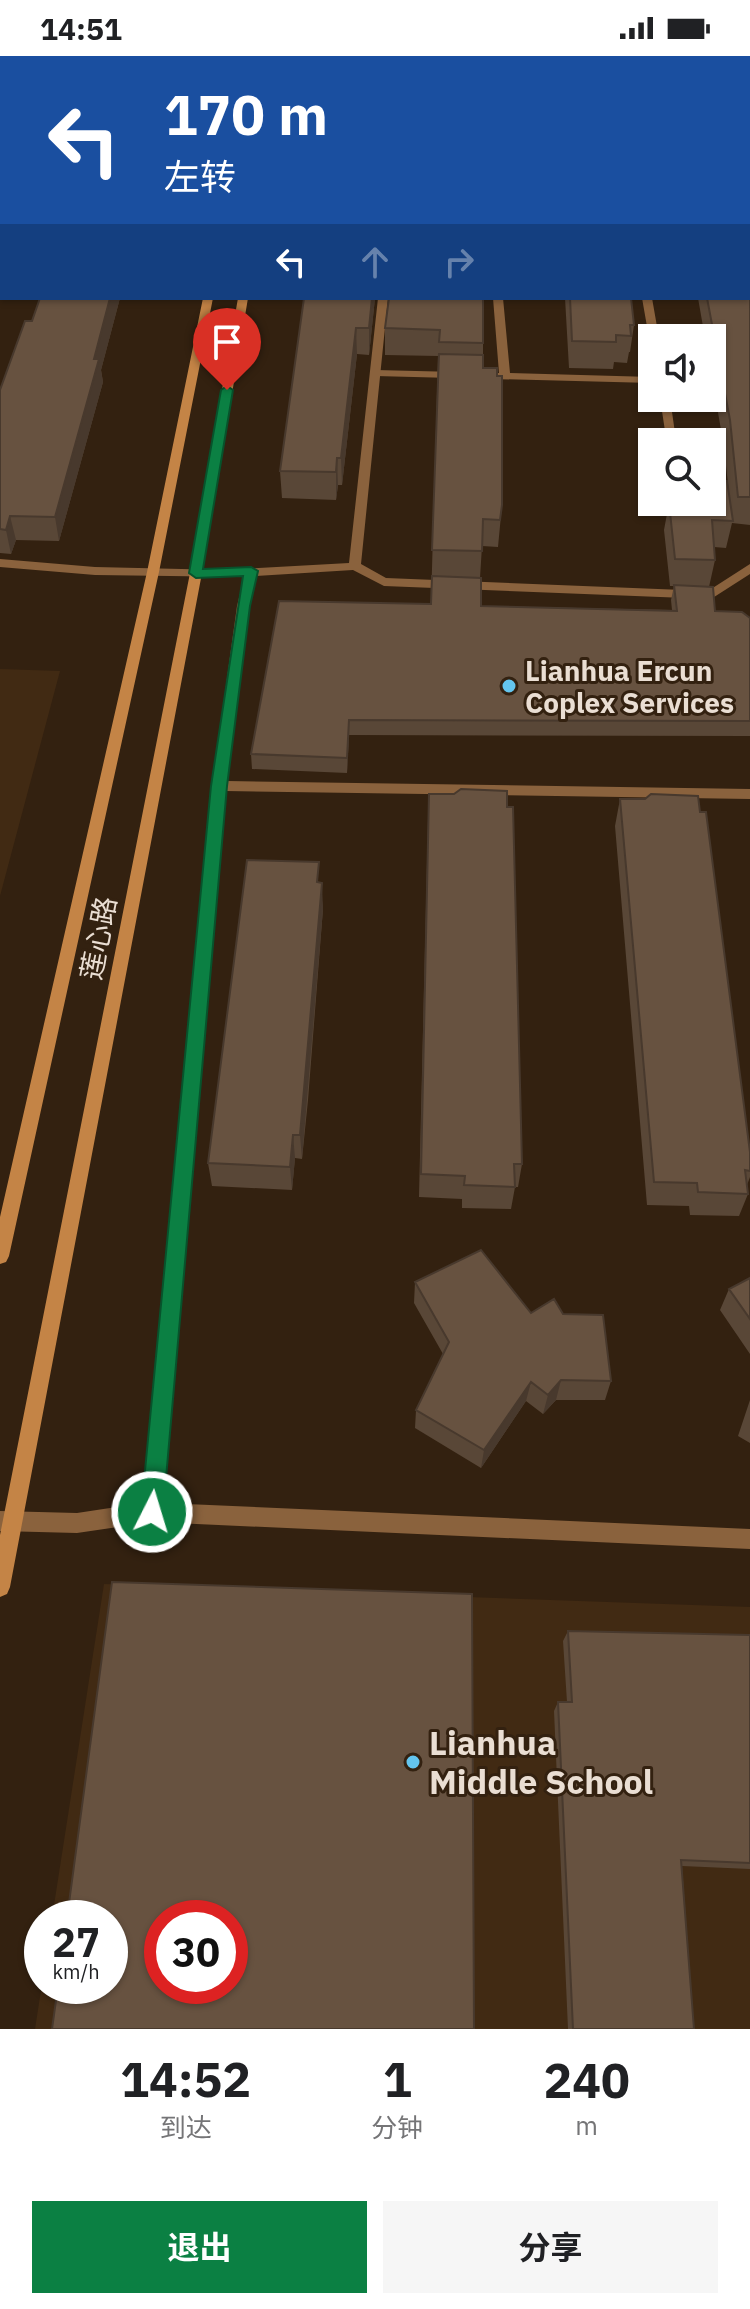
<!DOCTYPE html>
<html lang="zh">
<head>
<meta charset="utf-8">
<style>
  :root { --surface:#fff; --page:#f6f6f6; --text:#202124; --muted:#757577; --accent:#0b8043 }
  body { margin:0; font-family:"IBM Plex Sans","Noto Sans SC",sans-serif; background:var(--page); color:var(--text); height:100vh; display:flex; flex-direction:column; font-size:30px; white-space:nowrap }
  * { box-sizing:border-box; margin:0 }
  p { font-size:26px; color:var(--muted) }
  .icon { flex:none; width:44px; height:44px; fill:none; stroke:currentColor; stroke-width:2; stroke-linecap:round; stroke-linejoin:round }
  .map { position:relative; height:1973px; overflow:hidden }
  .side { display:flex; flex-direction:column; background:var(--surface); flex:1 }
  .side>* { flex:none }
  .hud { position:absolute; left:0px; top:0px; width:750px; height:244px; box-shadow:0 2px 6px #0004; background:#1a4fa0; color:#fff; overflow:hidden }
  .controls { position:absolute; left:638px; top:268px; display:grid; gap:16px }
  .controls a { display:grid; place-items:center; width:88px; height:88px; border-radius:0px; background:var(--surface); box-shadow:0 2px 6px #0004; font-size:40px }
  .speed { position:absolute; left:24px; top:1844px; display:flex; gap:16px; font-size:40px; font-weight:700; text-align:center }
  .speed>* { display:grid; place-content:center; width:104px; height:104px; border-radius:50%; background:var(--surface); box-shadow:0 2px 6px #0004; line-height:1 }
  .speed small { font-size:20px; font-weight:400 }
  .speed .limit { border:12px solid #d22; background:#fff; color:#111 }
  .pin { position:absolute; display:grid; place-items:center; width:68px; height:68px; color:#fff; margin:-82px -34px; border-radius:50% 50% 50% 0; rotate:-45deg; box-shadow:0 0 8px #0007 }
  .pin .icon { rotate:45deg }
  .me { position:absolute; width:88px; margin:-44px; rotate:5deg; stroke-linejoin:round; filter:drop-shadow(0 0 6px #0008) }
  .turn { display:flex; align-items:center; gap:28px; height:168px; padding:0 32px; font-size:36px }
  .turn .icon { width:104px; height:104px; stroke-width:2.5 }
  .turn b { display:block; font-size:56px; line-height:68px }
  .lanes { display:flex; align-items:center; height:76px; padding:0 32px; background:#0003; justify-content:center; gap:40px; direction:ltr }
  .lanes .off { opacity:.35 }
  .eta { display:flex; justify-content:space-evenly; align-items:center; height:136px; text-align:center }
  .eta b { font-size:48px; font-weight:700; line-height:56px }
  .primary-button { display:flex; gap:16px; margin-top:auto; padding:16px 32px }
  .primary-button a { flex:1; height:92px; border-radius:0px; background:var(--accent); color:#fff; font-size:32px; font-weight:700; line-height:92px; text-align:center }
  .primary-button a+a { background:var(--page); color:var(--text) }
  .status { display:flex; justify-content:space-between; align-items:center; height:56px; padding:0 40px; background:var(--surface); direction:ltr }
  .status svg { height:22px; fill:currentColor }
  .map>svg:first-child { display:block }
</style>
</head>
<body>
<div class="status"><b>14:51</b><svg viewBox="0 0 49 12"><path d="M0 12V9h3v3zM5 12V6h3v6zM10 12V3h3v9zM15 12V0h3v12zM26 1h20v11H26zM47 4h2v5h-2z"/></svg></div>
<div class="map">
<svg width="750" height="1973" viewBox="0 0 750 1973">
  <rect width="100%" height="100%" fill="#332110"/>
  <path fill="#412a13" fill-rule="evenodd" d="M 0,613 L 60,615 L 0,840 Z
    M 104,1528 L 750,1551 L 750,1973 L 35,1973 L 42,1928 L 110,1930 L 110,1862 L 52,1862 ZM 162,1862 L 230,1862 L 230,1930 L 162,1930 Z"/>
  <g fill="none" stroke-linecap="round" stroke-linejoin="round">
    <path fill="#8a623d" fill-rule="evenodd" d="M 493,242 L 503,242 L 510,317 L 652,321 L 652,327 L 375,320 L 370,317 L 375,314 L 499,317 Z
      M 642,242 L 652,242 L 659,282 L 652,282 L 652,285 L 649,282 Z
      M 660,342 L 670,342 L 675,377 L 665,375 Z"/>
    <path fill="#8a623d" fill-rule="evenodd" d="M 0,151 L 2,151 L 2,157 L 0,157 Z
      M 2,223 L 2,233 L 0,234 L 0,224 Z
      M 378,242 L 388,242 L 361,508 L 386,522 L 708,535 L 750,508 L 750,518 L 711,543 L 384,530 L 353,514 L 256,520 L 249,550 L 227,725 L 750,733 L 750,743 L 226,735 L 163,1447 L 750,1473 L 750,1493 L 152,1466 L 77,1477 L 0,1475 L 0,1455 L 77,1457 L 143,1447 L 212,730 L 237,550 L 244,521 L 95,519 L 0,511 L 0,503 L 95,511 L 225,514 L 349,507 Z"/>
    <path fill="#c48446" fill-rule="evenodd" d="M 203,242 L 213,242 L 159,516 L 9,1200 L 6,1206 L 0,1208 L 0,1161 L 147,516 Z
      M 238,242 L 248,242 L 202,517 L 10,1531 L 7,1538 L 0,1541 L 0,1479 L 190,517 Z"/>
    <path fill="#f09d4a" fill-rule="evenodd" d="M 0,13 L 2,13 L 2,19 L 0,19 Z
      M 748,23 L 750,23 L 750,29 L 748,29 Z
      M 748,97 L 750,97 L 750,103 L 748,103 Z"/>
    <path fill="#fdc18b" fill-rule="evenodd" d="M 0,28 L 2,28 L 2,36 L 0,36 Z
      M 748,39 L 750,40 L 750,48 L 748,47 Z
      M 0,57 L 2,57 L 2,65 L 0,65 Z
      M 748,69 L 750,69 L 750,77 L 748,77 Z"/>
  </g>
  <path fill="#594737" d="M 750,165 L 750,469 L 732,467 L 726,492 L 714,491 L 715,504 L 709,531 L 715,555 L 750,562 L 750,680 L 349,679 L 347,717 L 252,713 L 251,698 L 431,548 L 438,300 L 385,299 L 385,272 L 389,242 L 483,287 L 483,312 L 502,449 L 498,491 L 482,490 L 480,522 L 481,550 L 672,554 L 671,544 L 674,530 L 670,530 L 664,474 L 669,447 L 712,446 L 730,447 L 724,391 L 712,322 L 712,282 L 705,282 L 698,242 L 748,242 Z
    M 40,242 L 120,242 L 101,314 L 103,326 L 59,485 L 16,484 L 11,498 L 0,497 L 0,334 L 32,265 Z
    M 304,242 L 375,242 L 369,299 L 357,298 L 342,429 L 338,429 L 336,444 L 282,442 L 280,415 Z
    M 565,242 L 631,242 L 634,269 L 630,296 L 629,296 L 627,307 L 614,306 L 613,313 L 569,312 Z
    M 620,743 L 645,743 L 750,1096 L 750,1121 L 747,1129 L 748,1138 L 739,1160 L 690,1159 L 689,1150 L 647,1149 L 615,770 Z
    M 428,764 L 522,1108 L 518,1131 L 515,1131 L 511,1153 L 462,1152 L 462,1143 L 419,1141 Z
    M 320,827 L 323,853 L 308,1044 L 302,1103 L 295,1102 L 292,1134 L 212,1130 L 208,1107 Z
    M 750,1222 L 750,1298 L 720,1254 L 729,1233 Z
    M 415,1226 L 531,1257 L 563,1258 L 611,1325 L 605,1344 L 556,1344 L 543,1358 L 526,1345 L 481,1412 L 415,1372 L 416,1354 L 443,1298 L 414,1247 Z
    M 750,1344 L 750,1387 L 738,1380 Z
    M 568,1575 L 750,1579 L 750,1813 L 682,1810 L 694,1973 L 568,1973 L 554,1655 L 558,1646 L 567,1646 L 563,1585 Z"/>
  <path fill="#48392d" d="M 110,242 L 120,242 L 101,314 L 103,326 L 59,485 L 55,461 L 94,303 Z
    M 372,242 L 375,242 L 369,299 L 369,272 Z
    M 356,272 L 357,298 L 342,429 L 341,402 Z
    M 337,402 L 338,429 L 336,444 L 336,416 Z
    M 10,460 L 16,484 L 11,498 L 6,474 Z
    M 349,664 L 349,679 L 347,717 L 347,702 Z
    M 322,827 L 323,853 L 302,1103 L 300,1079 Z
    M 293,1079 L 295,1102 L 292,1134 L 290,1111 Z
    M 561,1324 L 556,1344 L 543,1358 L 548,1339 Z
    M 531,1326 L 526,1345 L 481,1412 L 484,1394 Z"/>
  <path fill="#675240" stroke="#48392d" stroke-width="2" fill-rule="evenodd" d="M 748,165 L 750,165 L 750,441 L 738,441 L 730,364 L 707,242 L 748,242 Z
    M 40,242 L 110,242 L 94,303 L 99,303 L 55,461 L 10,460 L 6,474 L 0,473 L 0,334 L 25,265 L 32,265 Z
    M 304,242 L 372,242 L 369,272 L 356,272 L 341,402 L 337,402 L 336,416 L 280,415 Z
    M 389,242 L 483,242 L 483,287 L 439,286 L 440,274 L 385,272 Z
    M 570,242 L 631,242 L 634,269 L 630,269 L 631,280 L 616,279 L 616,286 L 572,285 Z
    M 439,298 L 483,299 L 483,312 L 497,312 L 497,320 L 502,320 L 502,449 L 500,464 L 483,463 L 482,495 L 432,494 Z
    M 712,425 L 727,425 L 733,465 L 712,464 L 715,504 L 675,503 L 669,447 L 712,446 Z
    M 432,520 L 481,522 L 481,550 L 677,555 L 674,529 L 713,531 L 715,555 L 742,556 L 750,562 L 750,665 L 349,664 L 347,702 L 251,698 L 279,545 L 431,548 Z
    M 461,733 L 507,735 L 507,751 L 513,751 L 522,1108 L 514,1108 L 515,1131 L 464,1129 L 465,1120 L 421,1118 L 429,738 L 454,738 Z
    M 651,738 L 698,740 L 700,756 L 706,756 L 750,1096 L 750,1115 L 745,1114 L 748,1138 L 698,1136 L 697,1127 L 654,1126 L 620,743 L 645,743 Z
    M 247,804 L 319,806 L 317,826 L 322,827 L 300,1079 L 293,1079 L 290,1111 L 208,1107 Z
    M 481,1194 L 531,1257 L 554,1243 L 563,1258 L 603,1259 L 611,1325 L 561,1324 L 548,1339 L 531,1326 L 484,1394 L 416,1354 L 449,1286 L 415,1226 Z
    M 750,1222 L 750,1263 L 729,1233 Z
    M 112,1526 L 472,1538 L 474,1973 L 52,1973 L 58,1930 L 110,1930 L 110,1862 L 67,1862 ZM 162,1862 L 230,1862 L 230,1930 L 162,1930 Z
    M 568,1575 L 750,1579 L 750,1807 L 681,1804 L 694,1973 L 573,1973 L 558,1646 L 572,1646 Z"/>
  <path fill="#0b8043" stroke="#07532c" stroke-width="2" d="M 227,330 L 233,334 L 203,513 L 251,511 L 258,515 L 250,550 L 227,730 L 163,1456 L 160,1464 L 152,1467 L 144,1464 L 141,1456 L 211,730 L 243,520 L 196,522 L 189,517 L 221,334 Z"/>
  <g fill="#64c5ee" stroke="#332110" stroke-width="3">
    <circle cx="509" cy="630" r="8"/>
    <circle cx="413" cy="1706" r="8"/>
  </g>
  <g text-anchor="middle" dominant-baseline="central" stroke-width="6" stroke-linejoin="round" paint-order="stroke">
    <g font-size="28" font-weight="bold" fill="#eaded3" stroke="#332110" text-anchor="start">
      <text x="525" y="614">Lianhua Ercun<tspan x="525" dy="32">Coplex Services</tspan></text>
    </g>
    <g font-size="28" fill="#eaded3" stroke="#332110">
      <text transform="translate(98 882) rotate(-79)">莲心路</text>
    </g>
    <g font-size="34" font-weight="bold" fill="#eaded3" stroke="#332110" text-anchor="start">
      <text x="429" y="1686">Lianhua<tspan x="429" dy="39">Middle School</tspan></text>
    </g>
  </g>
</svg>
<div class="controls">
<a><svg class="icon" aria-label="sound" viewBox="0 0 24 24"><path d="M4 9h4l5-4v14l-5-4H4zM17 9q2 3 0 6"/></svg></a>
<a><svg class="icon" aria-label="search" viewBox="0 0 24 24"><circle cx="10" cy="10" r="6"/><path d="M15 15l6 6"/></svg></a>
</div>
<div class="speed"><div>27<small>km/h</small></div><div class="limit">30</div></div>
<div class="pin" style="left:227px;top:334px;background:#d93025"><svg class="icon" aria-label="arrive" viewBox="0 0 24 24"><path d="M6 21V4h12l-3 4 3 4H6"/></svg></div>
<svg class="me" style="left:152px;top:1456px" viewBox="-20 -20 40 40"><circle r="17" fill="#0b8043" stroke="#fff" stroke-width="3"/><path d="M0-11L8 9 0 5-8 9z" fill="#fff"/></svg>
<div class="hud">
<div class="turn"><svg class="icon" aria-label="left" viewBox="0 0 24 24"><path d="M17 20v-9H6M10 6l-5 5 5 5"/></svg><div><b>170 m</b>左转</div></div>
<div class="lanes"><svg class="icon" aria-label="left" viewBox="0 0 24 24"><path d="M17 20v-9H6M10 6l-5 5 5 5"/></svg><svg class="icon off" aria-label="ahead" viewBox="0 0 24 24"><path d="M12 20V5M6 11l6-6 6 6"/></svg><svg class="icon off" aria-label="right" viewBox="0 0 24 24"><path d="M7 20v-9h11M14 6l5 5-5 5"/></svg></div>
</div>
</div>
<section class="side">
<div class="eta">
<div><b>14:52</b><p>到达</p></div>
<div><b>1</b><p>分钟</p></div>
<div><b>240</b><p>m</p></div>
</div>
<div class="primary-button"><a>退出</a><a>分享</a></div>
</section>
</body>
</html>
